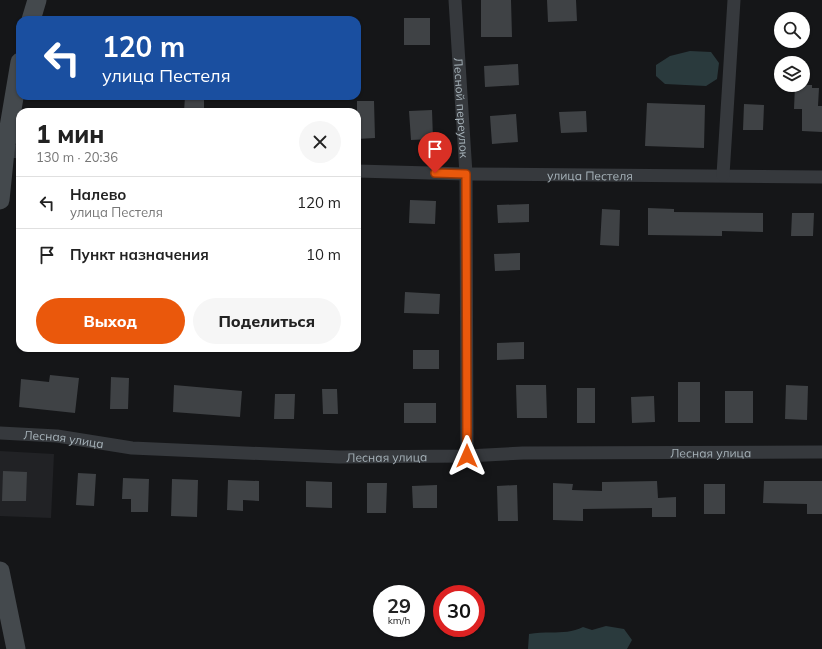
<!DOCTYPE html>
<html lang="ru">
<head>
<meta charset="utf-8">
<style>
  :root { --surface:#fff; --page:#f6f6f6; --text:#222; --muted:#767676; --line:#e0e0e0; --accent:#ea580c }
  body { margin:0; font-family:Mulish,sans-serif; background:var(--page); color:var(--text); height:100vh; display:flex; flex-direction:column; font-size:15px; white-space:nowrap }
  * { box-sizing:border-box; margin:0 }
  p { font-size:13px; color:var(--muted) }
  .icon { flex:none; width:22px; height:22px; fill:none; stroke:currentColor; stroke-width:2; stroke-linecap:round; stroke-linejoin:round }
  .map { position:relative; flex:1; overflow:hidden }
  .details { position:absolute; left:16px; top:108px; width:345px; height:244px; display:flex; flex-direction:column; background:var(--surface); border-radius:12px; box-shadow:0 1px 3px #0004 }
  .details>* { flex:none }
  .banner { position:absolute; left:16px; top:16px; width:345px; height:84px; border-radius:12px; box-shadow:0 1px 3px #0004; background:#1a4fa0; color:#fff; overflow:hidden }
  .fabs { position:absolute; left:774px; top:12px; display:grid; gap:8px }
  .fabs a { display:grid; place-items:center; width:36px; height:36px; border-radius:50%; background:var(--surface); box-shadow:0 1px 3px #0004; font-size:20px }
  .speed { position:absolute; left:373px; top:585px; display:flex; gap:8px; font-size:20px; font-weight:700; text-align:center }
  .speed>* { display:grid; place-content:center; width:52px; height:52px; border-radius:50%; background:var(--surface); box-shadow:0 1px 3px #0004; line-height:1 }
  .speed small { font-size:10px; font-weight:400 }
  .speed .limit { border:6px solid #d22; background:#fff; color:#111 }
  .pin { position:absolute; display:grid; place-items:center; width:34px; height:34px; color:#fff; margin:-41px -17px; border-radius:50% 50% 50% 0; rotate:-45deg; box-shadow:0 0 4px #0007 }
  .pin .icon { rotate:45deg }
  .me { position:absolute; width:44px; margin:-22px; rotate:0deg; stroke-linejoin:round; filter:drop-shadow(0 0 3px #0008) }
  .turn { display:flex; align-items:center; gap:14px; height:84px; padding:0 20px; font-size:18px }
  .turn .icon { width:52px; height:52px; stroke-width:2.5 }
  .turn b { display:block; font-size:28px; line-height:34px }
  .round { display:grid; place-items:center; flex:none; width:42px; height:42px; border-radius:21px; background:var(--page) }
  .summary { display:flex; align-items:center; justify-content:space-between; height:68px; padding:0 20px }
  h1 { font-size:24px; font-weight:800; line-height:30px }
  .primary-button { display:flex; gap:8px; margin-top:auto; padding:8px 20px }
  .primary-button a { flex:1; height:46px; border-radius:24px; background:var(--accent); color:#fff; font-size:16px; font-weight:800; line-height:46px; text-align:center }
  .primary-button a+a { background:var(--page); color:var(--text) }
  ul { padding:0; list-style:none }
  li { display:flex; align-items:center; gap:12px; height:52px; padding:0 20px; border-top:1px solid var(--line) }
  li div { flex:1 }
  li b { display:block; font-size:15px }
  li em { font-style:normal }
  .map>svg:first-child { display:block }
</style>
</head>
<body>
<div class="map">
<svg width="822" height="649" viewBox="0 0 822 649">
  <rect width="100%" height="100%" fill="#151618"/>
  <path fill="#212225" d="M 0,451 L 54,454 L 51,518 L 0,516 Z"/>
  <path fill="#2a3a3d" d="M 690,51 L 711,52 L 719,63 L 717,79 L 706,86 L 665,84 L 656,76 L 656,65 L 670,56 Z
    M 606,626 L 624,629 L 632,640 L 627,649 L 528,649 L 529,634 C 547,630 566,636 583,627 L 592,630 Z"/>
  <path fill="#3f4245" d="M 481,0 L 511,0 L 512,37 L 481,37 Z
    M 547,0 L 576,0 L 577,21 L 548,22 Z
    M 404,18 L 430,18 L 430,45 L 404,45 Z
    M 518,64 L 519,85 L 485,87 L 484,66 Z
    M 795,85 L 812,85 L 812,88 L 819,88 L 818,106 L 822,106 L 822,132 L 802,131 L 802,109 L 794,109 Z
    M 185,96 L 204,97 L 204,112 L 184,112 Z
    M 357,101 L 374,101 L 375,138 L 357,139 Z
    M 647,103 L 705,105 L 704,148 L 645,146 Z
    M 744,104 L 764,105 L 763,130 L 743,130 Z
    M 432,110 L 433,139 L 411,140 L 409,111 Z
    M 586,111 L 587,132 L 561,133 L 559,112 Z
    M 516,114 L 518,142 L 492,144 L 490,116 Z
    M 410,200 L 436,201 L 435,224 L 409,223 Z
    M 529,204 L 529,222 L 498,223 L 497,205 Z
    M 648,208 L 674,209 L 674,212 L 763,213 L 763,232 L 722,231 L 722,236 L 648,235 Z
    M 602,209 L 620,210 L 619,246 L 600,245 Z
    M 792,213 L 814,213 L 813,236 L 791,236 Z
    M 520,253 L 520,270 L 495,271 L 494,254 Z
    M 405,292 L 440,294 L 439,314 L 404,313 Z
    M 524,342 L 524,359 L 497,360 L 497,343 Z
    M 413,350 L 439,350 L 439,369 L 413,369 Z
    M 50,375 L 79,378 L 75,413 L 19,407 L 21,379 L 49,382 Z
    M 111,377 L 129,378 L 128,409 L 110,409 Z
    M 678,382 L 700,382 L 700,422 L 678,422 Z
    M 174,385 L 242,391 L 240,417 L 173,412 Z
    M 516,385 L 546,385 L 547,418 L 517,418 Z
    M 786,385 L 808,386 L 807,420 L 785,419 Z
    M 577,388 L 595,388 L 595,423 L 577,423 Z
    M 322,389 L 337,389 L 338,414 L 323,414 Z
    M 725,391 L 753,391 L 753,423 L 725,423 Z
    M 275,394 L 295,394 L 294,419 L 274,419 Z
    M 654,396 L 655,422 L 632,423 L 631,397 Z
    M 404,403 L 436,403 L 436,423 L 404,423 Z
    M 3,471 L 27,472 L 26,501 L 2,501 Z
    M 78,473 L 96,474 L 94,506 L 76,505 Z
    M 123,478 L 149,479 L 148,512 L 131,512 L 131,499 L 122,499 Z
    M 172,479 L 198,480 L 197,517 L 171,516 Z
    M 228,480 L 259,481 L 259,501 L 243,500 L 243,511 L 227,510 Z
    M 306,481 L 332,482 L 332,508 L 306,507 Z
    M 657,481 L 658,498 L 676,497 L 676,517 L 652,517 L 652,508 L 583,509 L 583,521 L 553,520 L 553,483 L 573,484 L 572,490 L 602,491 L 602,482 Z
    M 764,481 L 822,481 L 822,514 L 807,514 L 807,504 L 763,503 Z
    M 367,483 L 387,483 L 386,513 L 367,513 Z
    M 704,484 L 725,484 L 725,514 L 704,514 Z
    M 437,485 L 437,508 L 413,508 L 412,486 Z
    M 517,485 L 518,521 L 498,521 L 497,486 Z"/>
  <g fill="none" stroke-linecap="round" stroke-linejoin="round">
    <g stroke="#36393d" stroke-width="13">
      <path id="s1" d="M 455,0 L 466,174 L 467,456"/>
      <path d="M 0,150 L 20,152"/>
      <path id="s2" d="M 357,171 L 466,174 L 822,177"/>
      <path d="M 723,175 L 734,0"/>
      <path id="s3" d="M 0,433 L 57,436 L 132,448 L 339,457 L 467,456 L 523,453 L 822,452"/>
    </g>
    <path stroke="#44494d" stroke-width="19" d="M 31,20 L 37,0
      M 0,200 L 5,151 L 20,62
      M 0,571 L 16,649"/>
  </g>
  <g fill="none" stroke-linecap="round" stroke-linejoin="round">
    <defs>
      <path id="route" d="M 435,173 L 466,174 L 467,456"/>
    </defs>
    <use href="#route" stroke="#983908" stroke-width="10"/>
    <use href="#route" stroke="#ea580c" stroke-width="7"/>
  </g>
  <g text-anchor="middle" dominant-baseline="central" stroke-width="3" stroke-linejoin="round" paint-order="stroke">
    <g font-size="12" fill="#a6b2b9" stroke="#101113">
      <text stroke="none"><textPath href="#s1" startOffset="108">Лесной переулок</textPath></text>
      <text stroke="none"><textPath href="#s2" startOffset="233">улица Пестеля</textPath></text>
      <text stroke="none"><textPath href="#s3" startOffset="64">Лесная улица</textPath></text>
      <text stroke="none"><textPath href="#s3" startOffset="712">Лесная улица</textPath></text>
      <text stroke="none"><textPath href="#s3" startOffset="388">Лесная улица</textPath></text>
    </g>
  </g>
</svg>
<div class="fabs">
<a><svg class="icon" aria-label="search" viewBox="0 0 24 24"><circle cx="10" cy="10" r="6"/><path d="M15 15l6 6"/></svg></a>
<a><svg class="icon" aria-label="layers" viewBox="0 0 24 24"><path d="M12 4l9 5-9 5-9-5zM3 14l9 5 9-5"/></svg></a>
</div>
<div class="speed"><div>29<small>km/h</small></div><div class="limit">30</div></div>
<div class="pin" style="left:435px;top:173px;background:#d93025"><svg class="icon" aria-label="arrive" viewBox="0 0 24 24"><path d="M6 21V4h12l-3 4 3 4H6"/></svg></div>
<svg class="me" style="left:467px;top:456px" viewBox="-20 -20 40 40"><path d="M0-17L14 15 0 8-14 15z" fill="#ea580c" stroke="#fff" stroke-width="4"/></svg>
<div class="banner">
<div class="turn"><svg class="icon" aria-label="left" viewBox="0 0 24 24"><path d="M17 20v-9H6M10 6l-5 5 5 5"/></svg><div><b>120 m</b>улица Пестеля</div></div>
</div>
<section class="details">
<div class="summary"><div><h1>1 мин</h1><p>130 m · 20:36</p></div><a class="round"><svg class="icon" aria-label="close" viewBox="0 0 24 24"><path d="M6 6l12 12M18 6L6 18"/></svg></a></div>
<ul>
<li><svg class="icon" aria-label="left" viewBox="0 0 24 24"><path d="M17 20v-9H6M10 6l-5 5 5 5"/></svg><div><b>Налево</b><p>улица Пестеля</p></div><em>120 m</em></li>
<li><svg class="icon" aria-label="arrive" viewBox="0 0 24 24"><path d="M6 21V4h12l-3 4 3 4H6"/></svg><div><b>Пункт назначения</b></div><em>10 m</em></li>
</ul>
<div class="primary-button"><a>Выход</a><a>Поделиться</a></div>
</section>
</div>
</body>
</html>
